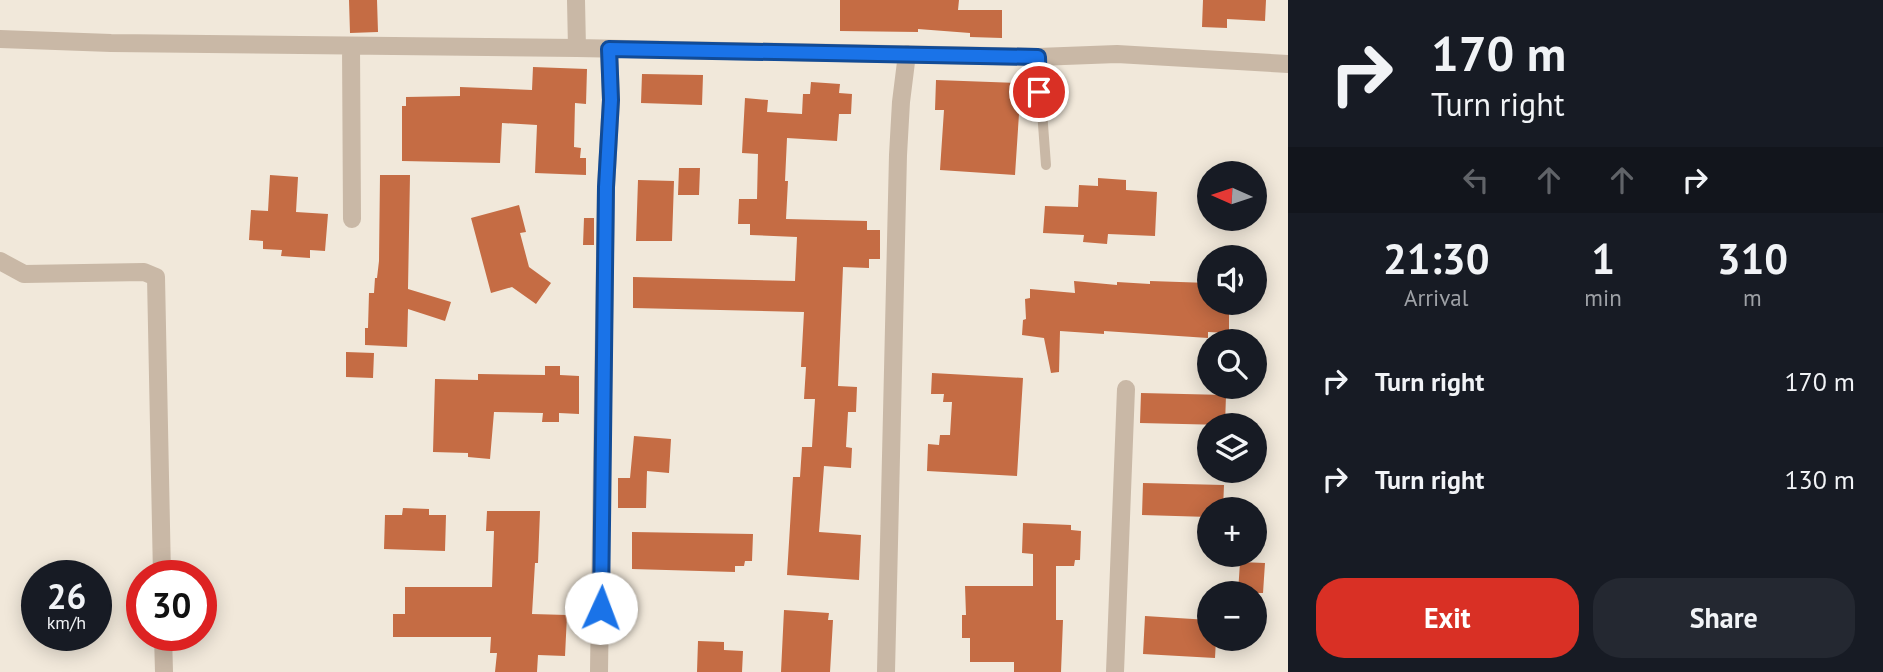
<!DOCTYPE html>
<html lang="en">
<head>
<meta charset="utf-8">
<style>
  :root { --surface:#171b24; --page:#242831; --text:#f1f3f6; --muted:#9ea1a6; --accent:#d93025 }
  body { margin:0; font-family:"PT Sans",sans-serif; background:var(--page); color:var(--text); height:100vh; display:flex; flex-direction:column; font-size:26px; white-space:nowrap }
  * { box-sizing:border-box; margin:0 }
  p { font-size:23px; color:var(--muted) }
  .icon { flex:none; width:38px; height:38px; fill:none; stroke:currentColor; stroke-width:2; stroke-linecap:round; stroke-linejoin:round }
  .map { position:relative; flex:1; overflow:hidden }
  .panel { display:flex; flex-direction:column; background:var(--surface); width:595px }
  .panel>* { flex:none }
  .banner { background:#171b24; color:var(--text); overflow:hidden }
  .needle { width:46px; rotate:273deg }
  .fabs { position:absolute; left:1197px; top:161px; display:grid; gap:14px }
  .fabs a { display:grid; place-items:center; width:70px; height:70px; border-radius:50%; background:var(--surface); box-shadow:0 4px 18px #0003; font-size:35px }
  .speed { position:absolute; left:21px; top:560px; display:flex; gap:14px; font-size:35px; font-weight:700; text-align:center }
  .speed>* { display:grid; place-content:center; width:91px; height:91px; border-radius:50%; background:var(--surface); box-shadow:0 4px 18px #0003; line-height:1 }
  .speed small { font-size:18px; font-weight:400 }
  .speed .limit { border:10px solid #d22; background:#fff; color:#111 }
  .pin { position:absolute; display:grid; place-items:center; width:60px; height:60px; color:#fff; margin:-30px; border:4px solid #fff; border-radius:50%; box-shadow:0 2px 7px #0007 }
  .me { position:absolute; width:77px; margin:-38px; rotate:2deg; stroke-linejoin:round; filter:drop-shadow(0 0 5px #0008) }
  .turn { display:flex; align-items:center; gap:24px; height:147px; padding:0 28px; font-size:32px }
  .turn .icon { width:91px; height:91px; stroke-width:2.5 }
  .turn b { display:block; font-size:49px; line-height:60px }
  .lanes { display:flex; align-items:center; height:66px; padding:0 28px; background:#0003; justify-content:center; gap:35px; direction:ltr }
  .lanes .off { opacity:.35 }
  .eta { display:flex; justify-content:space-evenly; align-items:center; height:119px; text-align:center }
  .eta b { font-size:42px; font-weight:600; line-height:49px }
  .button { display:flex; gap:14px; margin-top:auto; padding:14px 28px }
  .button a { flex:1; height:80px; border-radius:28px; background:var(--accent); color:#fff; font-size:28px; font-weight:600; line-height:80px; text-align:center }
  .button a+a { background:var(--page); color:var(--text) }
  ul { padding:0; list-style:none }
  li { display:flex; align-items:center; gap:21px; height:98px; padding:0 28px }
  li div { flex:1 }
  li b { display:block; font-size:26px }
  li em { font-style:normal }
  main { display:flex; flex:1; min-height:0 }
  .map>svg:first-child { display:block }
</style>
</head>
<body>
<main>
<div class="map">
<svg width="1288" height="672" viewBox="0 0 1288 672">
  <rect width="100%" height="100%" fill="#f1e8da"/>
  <path fill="#c56c44" d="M 349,0 L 377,0 L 378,32 L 350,33 Z
    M 840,0 L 959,0 L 958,10 L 1002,10 L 1002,38 L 970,37 L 970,33 L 918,29 L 918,32 L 840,31 Z
    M 1203,0 L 1266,0 L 1265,21 L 1227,19 L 1227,28 L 1202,27 Z
    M 533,67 L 587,69 L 586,104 L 575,103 L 574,147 L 581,148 L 580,158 L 586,158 L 586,175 L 535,173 L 537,125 L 502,123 L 500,163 L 402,161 L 402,106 L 406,106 L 406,97 L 460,96 L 460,87 L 532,90 Z
    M 642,74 L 703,75 L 702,105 L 641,103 Z
    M 936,80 L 1021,83 L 1015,175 L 940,170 L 944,110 L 935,110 Z
    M 811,82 L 840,84 L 839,93 L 852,94 L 851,114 L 839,114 L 837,141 L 787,138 L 785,181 L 788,181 L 786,219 L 867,221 L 867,230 L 880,230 L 880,259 L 869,259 L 869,268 L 843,267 L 838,386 L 857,387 L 856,412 L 848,412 L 846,447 L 852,448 L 851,468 L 824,466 L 819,532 L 861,535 L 859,580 L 787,575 L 793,477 L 800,477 L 802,447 L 812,447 L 815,399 L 804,399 L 806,367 L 801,367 L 804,312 L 633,308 L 633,277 L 795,281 L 797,237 L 750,235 L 750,224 L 738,224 L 739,199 L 757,199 L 758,154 L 742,153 L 745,98 L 768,100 L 767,112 L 802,114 L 803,94 L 810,94 Z
    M 679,168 L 700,168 L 699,195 L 678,195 Z
    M 270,175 L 298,177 L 296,212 L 328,214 L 325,251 L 310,250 L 310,258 L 281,256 L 282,250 L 263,249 L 263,241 L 249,240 L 251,210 L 268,211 Z
    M 380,175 L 410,175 L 408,289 L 451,302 L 445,321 L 408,309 L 407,347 L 365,345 L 365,328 L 368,328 L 369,293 L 374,293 L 375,278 L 377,278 L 379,261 Z
    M 1098,178 L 1126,180 L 1126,190 L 1157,192 L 1155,236 L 1108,234 L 1107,244 L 1083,242 L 1084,235 L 1043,233 L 1045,206 L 1078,207 L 1079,185 L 1098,186 Z
    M 638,180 L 674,181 L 672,241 L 636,241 Z
    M 519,205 L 526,232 L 520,233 L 529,267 L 551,283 L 536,304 L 512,287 L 491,293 L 471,218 Z
    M 584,218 L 594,218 L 594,245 L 583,245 Z
    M 1074,281 L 1117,285 L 1117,282 L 1150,284 L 1150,281 L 1209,283 L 1209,303 L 1229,303 L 1229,333 L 1208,332 L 1208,338 L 1104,331 L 1104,334 L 1060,331 L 1059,372 L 1051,373 L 1044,338 L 1022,335 L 1023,320 L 1026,319 L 1025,299 L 1030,298 L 1030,289 L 1075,293 Z
    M 346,352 L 374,353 L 373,378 L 346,377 Z
    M 545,366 L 560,366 L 560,375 L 579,376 L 579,414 L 559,413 L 559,422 L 542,422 L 543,413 L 494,412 L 490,459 L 468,457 L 468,453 L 433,452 L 435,379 L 478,380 L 478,374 L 545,375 Z
    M 932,373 L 1023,378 L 1017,476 L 927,471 L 928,444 L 939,445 L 940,435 L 950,435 L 952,402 L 943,402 L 944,394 L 931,394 Z
    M 1141,393 L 1226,395 L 1225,425 L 1140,423 Z
    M 634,436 L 671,439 L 669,473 L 647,471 L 646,508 L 618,508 L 618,478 L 630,478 Z
    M 1143,483 L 1224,485 L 1223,509 L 1209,509 L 1209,517 L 1142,515 Z
    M 403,508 L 429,509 L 429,515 L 446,515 L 445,551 L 384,549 L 385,515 L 402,515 Z
    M 487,511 L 540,511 L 538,563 L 535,563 L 532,614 L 567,615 L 565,656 L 538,655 L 537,672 L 495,672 L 497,653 L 490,653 L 491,637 L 393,637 L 393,614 L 405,614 L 405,587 L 492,587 L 494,531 L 486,531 Z
    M 1023,523 L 1071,525 L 1071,530 L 1081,531 L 1080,560 L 1075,560 L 1074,566 L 1056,566 L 1056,620 L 1063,620 L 1061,672 L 1014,672 L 1014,662 L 970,662 L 970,638 L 962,638 L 962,615 L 966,615 L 965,586 L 1033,586 L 1033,554 L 1022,553 Z
    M 632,532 L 753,534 L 752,561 L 745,561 L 744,566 L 735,566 L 735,572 L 632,569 Z
    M 1240,562 L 1265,563 L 1263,593 L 1238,593 Z
    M 784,610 L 829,613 L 828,620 L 833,620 L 830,672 L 781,672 Z
    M 1145,616 L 1209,620 L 1209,639 L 1216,639 L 1215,658 L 1143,654 Z
    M 698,641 L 724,642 L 724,650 L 743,651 L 742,672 L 697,672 Z"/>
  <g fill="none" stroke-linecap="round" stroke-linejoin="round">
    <path stroke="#c9b8a6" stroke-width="10" d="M 1038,57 L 1046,165"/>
    <path stroke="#c9b8a6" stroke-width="18" d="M 576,0 L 577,48
      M 0,39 L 111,43 L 577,48 L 1038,57 L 1117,54 L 1288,64
      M 351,46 L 352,219
      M 0,261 L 24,274 L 144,272 L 156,277 L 162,576
      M 163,635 L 164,672
      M 599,672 L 606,187 L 611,100 L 609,49
      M 886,672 L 898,155 L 901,102 L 907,54
      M 1115,672 L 1126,389"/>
  </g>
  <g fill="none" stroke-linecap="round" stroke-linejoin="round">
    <defs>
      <path id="route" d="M 601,608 L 606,187 L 611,100 L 609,49 L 1038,57 L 1039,92"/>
    </defs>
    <use href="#route" stroke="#114b97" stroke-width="18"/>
    <use href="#route" stroke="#1a73e8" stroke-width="12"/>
  </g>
</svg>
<div class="fabs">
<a><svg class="needle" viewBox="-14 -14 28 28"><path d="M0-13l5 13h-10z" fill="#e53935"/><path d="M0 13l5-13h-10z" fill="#9ea1a6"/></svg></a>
<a><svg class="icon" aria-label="sound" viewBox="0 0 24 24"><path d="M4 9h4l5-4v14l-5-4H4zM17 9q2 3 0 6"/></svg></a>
<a><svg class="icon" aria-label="search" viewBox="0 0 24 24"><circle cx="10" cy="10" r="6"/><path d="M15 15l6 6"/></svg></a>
<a><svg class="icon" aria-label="layers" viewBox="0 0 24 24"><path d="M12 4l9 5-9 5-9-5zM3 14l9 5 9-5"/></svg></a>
<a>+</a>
<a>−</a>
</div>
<div class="speed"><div>26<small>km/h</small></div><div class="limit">30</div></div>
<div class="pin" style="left:1039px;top:92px;background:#d93025"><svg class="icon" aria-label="arrive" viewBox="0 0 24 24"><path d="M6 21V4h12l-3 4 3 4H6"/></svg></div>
<svg class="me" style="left:601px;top:608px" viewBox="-20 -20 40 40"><circle r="19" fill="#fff"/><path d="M0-13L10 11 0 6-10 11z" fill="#1a73e8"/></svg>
</div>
<section class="panel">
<div class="banner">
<div class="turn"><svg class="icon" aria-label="right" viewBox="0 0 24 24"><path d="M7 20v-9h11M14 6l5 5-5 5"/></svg><div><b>170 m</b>Turn right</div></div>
<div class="lanes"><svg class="icon off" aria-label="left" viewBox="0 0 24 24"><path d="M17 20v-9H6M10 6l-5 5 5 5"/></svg><svg class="icon off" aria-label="ahead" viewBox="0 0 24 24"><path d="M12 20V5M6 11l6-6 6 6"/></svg><svg class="icon off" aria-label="ahead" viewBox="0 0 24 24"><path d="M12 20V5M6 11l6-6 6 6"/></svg><svg class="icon" aria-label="right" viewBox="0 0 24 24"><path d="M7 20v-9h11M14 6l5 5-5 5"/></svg></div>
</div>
<div class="eta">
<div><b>21:30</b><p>Arrival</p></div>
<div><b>1</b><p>min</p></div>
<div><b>310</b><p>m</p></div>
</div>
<ul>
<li><svg class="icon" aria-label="right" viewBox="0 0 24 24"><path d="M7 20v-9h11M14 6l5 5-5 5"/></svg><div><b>Turn right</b></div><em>170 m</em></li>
<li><svg class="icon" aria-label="right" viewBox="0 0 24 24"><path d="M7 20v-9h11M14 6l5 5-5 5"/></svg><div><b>Turn right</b></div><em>130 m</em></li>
</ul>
<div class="button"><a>Exit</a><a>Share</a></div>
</section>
</main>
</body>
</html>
